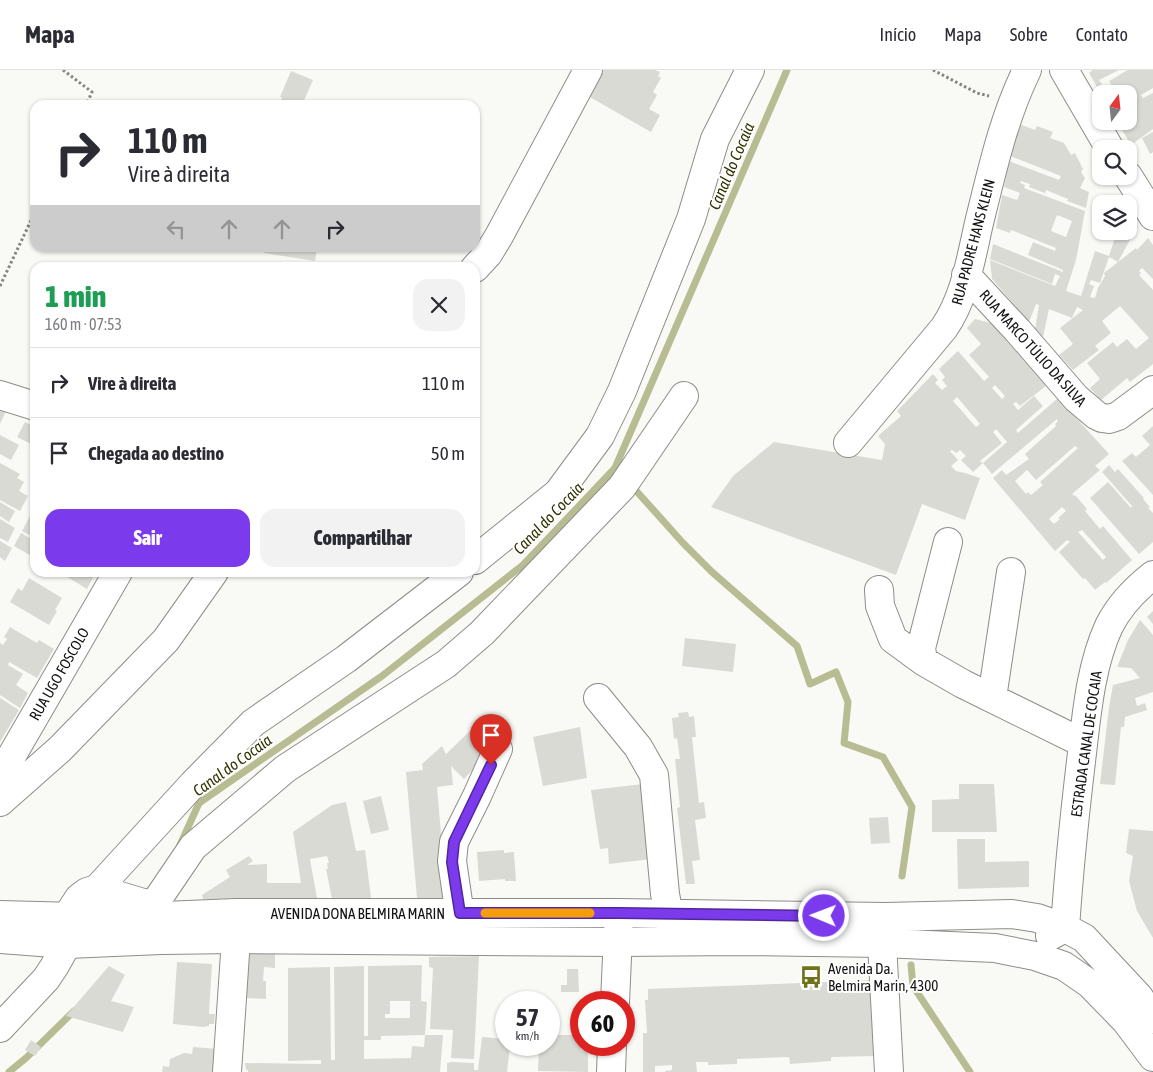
<!DOCTYPE html>
<html lang="pt">
<head>
<meta charset="utf-8">
<style>
  :root { --surface:#fff; --page:#f2f2f3; --text:#2b2b33; --muted:#7c7c81; --line:#e1e1e2; --accent:#7c3aed }
  body { margin:0; font-family:"Asap Condensed",sans-serif; background:var(--page); color:var(--text); height:100vh; display:flex; flex-direction:column; font-size:19px; white-space:nowrap }
  * { box-sizing:border-box; margin:0 }
  p { font-size:16px; color:var(--muted) }
  .icon { flex:none; width:28px; height:28px; fill:none; stroke:currentColor; stroke-width:2; stroke-linecap:round; stroke-linejoin:round }
  .map { position:relative; flex:1; overflow:hidden }
  .drawer { position:absolute; left:30px; top:192px; width:450px; height:315px; display:flex; flex-direction:column; background:var(--surface); border-radius:15px; box-shadow:0 1px 4px #0004 }
  .drawer>* { flex:none }
  .banner { position:absolute; left:30px; top:30px; width:450px; height:152px; border-radius:15px; box-shadow:0 1px 4px #0004; background:#fff; color:var(--text); overflow:hidden }
  .needle { width:32px; rotate:15deg }
  .buttons { position:absolute; left:1092px; top:15px; display:grid; gap:10px }
  .buttons a { display:grid; place-items:center; width:45px; height:45px; border-radius:10px; background:var(--surface); box-shadow:0 1px 4px #0004; font-size:25px }
  .speed { position:absolute; left:495px; top:921px; display:flex; gap:10px; font-size:25px; font-weight:700; text-align:center }
  .speed>* { display:grid; place-content:center; width:65px; height:65px; border-radius:50%; background:var(--surface); box-shadow:0 1px 4px #0004; line-height:1 }
  .speed small { font-size:12px; font-weight:400 }
  .speed .limit { border:8px solid #d22; background:#fff; color:#111 }
  .pin { position:absolute; display:grid; place-items:center; width:42px; height:42px; color:#fff; margin:-51px -21px; border-radius:50% 50% 50% 0; rotate:-45deg; box-shadow:0 0 5px #0007 }
  .pin .icon { rotate:45deg }
  .me { position:absolute; width:55px; margin:-28px; rotate:271deg; stroke-linejoin:round; filter:drop-shadow(0 0 4px #0008) }
  .turn { display:flex; align-items:center; gap:18px; height:105px; padding:0 15px; font-size:22px }
  .turn .icon { width:65px; height:65px; stroke-width:2.5 }
  .turn b { display:block; font-size:35px; line-height:42px }
  .lanes { display:flex; align-items:center; height:48px; padding:0 15px; background:#0003; justify-content:center; gap:25px; direction:ltr }
  .lanes .off { opacity:.35 }
  .round { display:grid; place-items:center; flex:none; width:52px; height:52px; border-radius:15px; background:var(--page) }
  .head { display:flex; align-items:center; justify-content:space-between; height:85px; padding:0 15px }
  h1 { font-size:30px; font-weight:800; line-height:38px; color:#1e9e55 }
  .button { display:flex; gap:10px; margin-top:auto; padding:10px 15px }
  .button a { flex:1; height:58px; border-radius:15px; background:var(--accent); color:#fff; font-size:20px; font-weight:800; line-height:58px; text-align:center }
  .button a+a { background:var(--page); color:var(--text) }
  ul { padding:0; list-style:none }
  li { display:flex; align-items:center; gap:15px; height:70px; padding:0 15px; border-top:1px solid var(--line) }
  li div { flex:1 }
  li b { display:block; font-size:19px }
  li em { font-style:normal }
  header { display:flex; align-items:center; gap:30px; box-sizing:border-box; height:70px; padding:0 25px; background:var(--surface); border-bottom:1px solid var(--line) }
  header strong { font-size:24px }
  nav { display:flex; gap:28px; margin-inline-start:auto; font-size:18px }
  .map>svg:first-child { display:block }
</style>
</head>
<body>
<header>
<strong>Mapa</strong>
<nav><a>Início</a><a>Mapa</a><a>Sobre</a><a>Contato</a></nav>
</header>
<div class="map">
<svg width="1153" height="1002" viewBox="0 0 1153 1002">
  <rect width="100%" height="100%" fill="#f9faf5"/>
  <g fill="none" stroke-linecap="round" stroke-linejoin="round">
    <path stroke="#b8bc92" stroke-width="7" d="M 631,415 L 683,473 L 712,502 L 797,576 L 810,614 L 836,602 L 848,632 L 844,673 L 883,687 L 912,737 L 902,806
      M 180,775 L 199,733 L 382,606 L 523,495 L 615,398 L 787,0
      M 911,895 L 913,916 L 970,1002
      M 9,1002 L 26,988 L 74,941"/>
  </g>
  <path fill="#dadad5" fill-rule="evenodd" d="M 603,0 L 655,0 L 660,2 L 658,6 L 661,8 L 653,22 L 657,25 L 649,39 L 660,45 L 651,62 L 588,26 Z
    M 1093,0 L 1119,0 L 1099,10 L 1102,14 L 1097,17 L 1089,3 Z
    M 1128,0 L 1153,0 L 1153,18 L 1141,25 L 1143,28 L 1153,23 L 1153,59 L 1131,75 L 1117,51 L 1129,51 L 1129,24 L 1099,24 L 1112,16 L 1109,11 Z
    M 291,1 L 313,10 L 302,35 L 279,35 L 282,27 L 280,27 Z
    M 1019,54 L 1035,60 L 1037,56 L 1053,62 L 1050,68 L 1064,73 L 1071,85 L 1075,83 L 1083,99 L 1081,102 L 1085,108 L 1080,118 L 1089,122 L 1086,138 L 1067,131 L 1068,129 L 1046,120 L 1045,123 L 1029,117 L 1030,114 L 1021,111 L 1020,113 L 1025,115 L 1024,118 L 1085,141 L 1076,190 L 1066,221 L 1081,226 L 1095,181 L 1109,186 L 1117,161 L 1129,161 L 1129,139 L 1137,151 L 1130,164 L 1132,166 L 1118,192 L 1109,187 L 1100,213 L 1091,210 L 1089,214 L 1094,216 L 1090,227 L 1095,228 L 1098,218 L 1105,206 L 1104,203 L 1136,178 L 1137,180 L 1148,168 L 1153,175 L 1153,209 L 1142,198 L 1139,201 L 1141,203 L 1139,205 L 1153,220 L 1153,294 L 1130,312 L 1127,308 L 1101,330 L 1090,318 L 1100,309 L 1087,293 L 1113,272 L 1117,277 L 1127,269 L 1136,279 L 1149,268 L 1120,236 L 1102,251 L 1111,263 L 1095,276 L 1099,280 L 1073,300 L 1059,285 L 1073,274 L 1060,258 L 1083,240 L 1077,237 L 1072,248 L 1049,239 L 1043,267 L 1035,259 L 1039,235 L 1036,234 L 1029,252 L 992,209 L 990,190 L 1055,216 L 1060,206 L 1055,204 L 1052,214 L 990,189 L 993,174 L 1063,202 L 1063,200 L 1028,185 L 1033,172 L 1055,181 L 1056,178 L 1011,160 L 1010,163 L 996,158 L 1002,125 L 1017,130 L 1020,123 L 1004,117 L 1009,91 L 1059,110 L 1061,106 L 1010,86 ZM 1057,145 L 1072,151 L 1066,167 L 1051,161 Z
    M 1153,62 L 1153,82 L 1150,84 L 1142,68 Z
    M 265,178 L 317,178 L 315,191 L 264,183 Z
    M 254,192 L 268,197 L 268,198 L 252,198 Z
    M 975,249 L 991,253 L 1046,316 L 1020,336 L 1016,332 L 1013,334 L 1018,340 L 1034,326 L 1043,336 L 1016,360 L 1018,363 L 1058,328 L 1109,384 L 1095,396 L 1100,400 L 1072,424 L 1074,426 L 1075,425 L 1087,439 L 1085,441 L 1100,459 L 1103,456 L 1132,490 L 1106,513 L 1105,512 L 1095,520 L 1085,508 L 1083,509 L 1059,482 L 1070,472 L 1067,470 L 1055,481 L 993,408 L 1002,400 L 1006,405 L 1029,389 L 1025,384 L 1056,356 L 1055,354 L 1058,351 L 1057,349 L 992,404 L 983,393 L 1007,372 L 996,359 L 993,362 L 1002,373 L 980,391 L 983,393 L 973,402 L 961,390 L 966,386 L 960,380 L 956,383 L 952,380 L 950,381 L 958,390 L 951,396 L 956,401 L 965,403 L 980,408 L 965,450 L 922,434 L 896,505 L 711,437 L 733,406 L 774,372 L 882,390 L 885,374 L 878,366 L 901,346 L 897,341 L 933,304 L 938,310 L 935,313 L 942,320 L 947,316 L 942,310 L 945,307 L 939,299 L 958,281 L 984,311 L 989,307 L 969,285 L 981,274 L 967,258 ZM 995,315 L 1005,326 L 1002,329 L 992,318 ZM 957,327 L 980,354 L 976,357 L 953,331 ZM 1075,376 L 1078,378 L 1040,412 L 1043,415 L 1031,425 L 1028,422 L 1026,424 L 1015,411 L 1027,400 L 1036,410 ZM 1062,437 L 1066,441 L 1058,448 L 1060,449 L 1054,454 L 1049,449 ZM 1082,460 L 1106,487 L 1103,490 L 1078,462 Z
    M 0,334 L 8,337 L 0,354 Z
    M 25,352 L 35,357 L 35,376 L 17,367 Z
    M 1153,356 L 1153,425 L 1122,391 L 1132,383 L 1136,387 L 1150,375 L 1142,366 Z
    M 0,365 L 19,375 L 11,390 L 0,384 Z
    M 0,393 L 20,404 L 17,408 L 24,412 L 19,421 L 28,426 L 20,441 L 0,430 Z
    M 1109,395 L 1115,402 L 1118,399 L 1144,428 L 1143,429 L 1150,437 L 1148,438 L 1153,443 L 1153,472 L 1139,484 L 1090,428 L 1108,412 L 1131,438 L 1132,436 L 1102,402 Z
    M 0,432 L 15,441 L 9,452 L 0,446 Z
    M 30,446 L 35,449 L 35,455 L 29,465 L 22,461 Z
    M 0,449 L 15,458 L 8,472 L 0,468 Z
    M 21,463 L 35,471 L 35,488 L 14,476 Z
    M 0,471 L 12,478 L 5,491 L 0,487 Z
    M 59,502 L 88,502 L 94,506 L 87,519 Z
    M 29,508 L 62,528 L 55,540 L 57,541 L 49,555 L 10,532 L 18,518 L 22,521 Z
    M 1153,541 L 1153,554 L 1147,547 Z
    M 1140,550 L 1153,565 L 1153,622 L 1135,628 L 1137,636 L 1145,633 L 1147,640 L 1125,647 L 1124,657 L 1121,657 L 1115,715 L 1100,714 L 1109,637 L 1113,615 L 1140,608 L 1131,598 L 1117,597 L 1128,570 Z
    M 10,557 L 37,573 L 39,570 L 54,579 L 37,608 L 9,592 L 8,595 L 23,604 L 16,615 L 28,623 L 20,638 L 0,625 L 0,573 L 3,575 L 7,569 L 4,567 Z
    M 685,568 L 736,574 L 733,602 L 682,596 Z
    M 0,628 L 19,640 L 0,672 Z
    M 688,642 L 689,647 L 694,646 L 696,667 L 692,667 L 699,733 L 704,732 L 706,748 L 695,750 L 700,790 L 692,791 L 695,814 L 686,814 L 677,738 L 680,737 L 675,689 L 680,689 L 677,668 L 674,669 L 672,648 L 679,647 L 678,643 Z
    M 580,657 L 587,708 L 543,716 L 533,667 Z
    M 471,660 L 491,681 L 464,709 L 451,696 L 453,715 L 437,717 L 444,798 L 451,828 L 417,828 L 406,702 L 423,700 L 422,694 L 442,676 L 446,684 Z
    M 652,713 L 660,788 L 609,794 L 608,778 L 600,779 L 591,720 Z
    M 959,714 L 994,714 L 997,762 L 932,762 L 932,730 L 959,729 Z
    M 381,726 L 389,760 L 371,764 L 363,731 Z
    M 346,732 L 356,781 L 365,780 L 371,828 L 332,829 L 326,799 L 328,799 L 327,793 L 329,793 L 327,786 L 310,789 L 317,828 L 203,829 L 202,825 L 230,807 L 226,800 L 249,786 L 253,791 L 247,795 L 267,794 L 267,813 L 301,813 L 293,762 L 332,735 Z
    M 888,747 L 890,773 L 871,774 L 869,748 Z
    M 1129,759 L 1153,761 L 1153,868 L 1137,841 L 1129,811 L 1133,786 L 1126,783 Z
    M 957,769 L 985,769 L 985,792 L 1029,791 L 1029,817 L 958,819 Z
    M 504,780 L 504,783 L 514,782 L 516,811 L 505,811 L 505,809 L 479,811 L 477,782 Z
    M 246,884 L 275,884 L 275,898 L 264,897 L 263,911 L 266,911 L 266,929 L 244,928 Z
    M 479,886 L 474,989 L 451,988 L 453,960 L 430,959 L 433,898 L 429,897 L 429,887 Z
    M 177,892 L 212,894 L 209,944 L 215,944 L 214,954 L 209,954 L 209,956 L 203,957 L 173,954 Z
    M 422,895 L 421,931 L 427,932 L 425,965 L 381,966 L 381,970 L 364,970 L 364,989 L 411,988 L 412,976 L 424,977 L 425,965 L 443,965 L 440,1002 L 248,1002 L 248,1000 L 246,1000 L 245,993 L 321,994 L 321,990 L 288,991 L 288,898 L 330,897 L 331,990 L 335,990 L 334,897 L 364,896 L 364,966 L 368,966 L 368,896 ZM 390,931 L 410,931 L 410,948 L 385,948 L 385,944 L 390,944 Z
    M 109,896 L 125,905 L 111,931 L 134,937 L 123,962 L 66,946 Z
    M 567,899 L 578,899 L 579,922 L 561,922 L 561,915 L 567,915 Z
    M 878,910 L 874,986 L 831,987 L 831,991 L 790,994 L 789,987 L 737,989 L 737,994 L 708,995 L 708,992 L 696,992 L 697,1002 L 665,1002 L 665,1001 L 672,1000 L 672,995 L 655,996 L 655,1002 L 643,1002 L 643,963 L 647,963 L 645,930 L 648,930 L 648,919 Z
    M 552,965 L 581,965 L 581,975 L 588,975 L 588,1002 L 538,1001 L 539,975 L 549,975 L 549,973 L 552,973 Z
    M 482,967 L 506,969 L 506,975 L 510,975 L 507,1002 L 447,1002 L 447,993 L 451,992 L 474,993 L 474,1000 L 478,1000 Z
    M 31,970 L 41,977 L 35,986 L 25,980 Z
    M 193,977 L 219,979 L 217,1002 L 162,1002 L 163,996 L 169,997 L 170,989 L 184,983 L 192,984 Z"/>
  <g fill="none" stroke-linecap="round" stroke-linejoin="round">
    <defs>
      <path id="minor" d="M 1064,0 L 1110,79
        M 1128,106 L 1153,146
        M 475,198 L 488,184 L 499,166 L 588,0
        M 966,205 L 1018,261 L 1076,328 L 1096,345 L 1102,348 L 1109,349 L 1118,346 L 1153,320
        M 0,325 L 35,336
        M 848,373 L 944,258 C 965,228 971,188 979,153 C 992,101 1003,49 1027,0
        M 948,472 L 921,578 L 923,591 L 963,614 L 1083,673
        M 475,490 L 558,423 L 600,366 L 622,321 L 691,149 L 715,69 L 750,0
        M 879,520 L 880,536 L 893,569 L 923,591
        M 598,628 L 638,677 L 654,705 L 665,824 L 673,867
        M 992,628 L 1011,502
        M 0,706 L 118,502
        M 0,732 L 60,679 L 166,570 L 214,502
        M 97,819 L 153,836
        M 153,836 L 193,777 L 285,699 L 446,594 L 482,563 L 622,417 L 684,326
        M 885,849 L 882,873 L 889,1002
        M 463,866 L 452,791 L 454,772 L 477,726 L 498,679
        M 615,932 L 619,843
        M 0,958 L 46,909 L 54,897 L 67,874 L 66,848 L 79,828 L 87,822 L 97,819 L 193,714 L 253,653 L 346,589 L 459,502
        M 227,1002 L 236,869 L 236,845
        M 611,1002 L 612,975"/>
      <path id="major" d="M 0,845 L 115,848 L 236,843 L 619,843 L 885,847 L 1012,844 L 1037,848 L 1065,858 L 1084,868 L 1139,927 L 1153,949
        M 1050,866 L 1065,858 C 1069,799 1075,741 1082,683 C 1087,641 1091,595 1109,556 C 1119,536 1135,519 1153,505
        M 0,869 L 67,874 L 161,870 L 236,869 L 618,872 L 740,871 L 882,873 L 995,878 L 1035,886 L 1064,896 L 1090,914 L 1126,951 L 1153,987"/>
    </defs>
    <use href="#minor" stroke="#8d8d89" stroke-width="30"/>
    <use href="#major" stroke="#8d8d89" stroke-width="30"/>
    <path stroke="#838480" stroke-width="3" stroke-dasharray="2.5 2.5" stroke-linecap="butt" d="M 63,0 L 92,22 L 86,35
      M 933,0 L 977,23 L 989,26
      M 0,216 L 35,142"/>
    <use href="#minor" stroke="#fff" stroke-width="28"/>
    <use href="#major" stroke="#fff" stroke-width="28"/>
  </g>
  <g fill="none" stroke-linecap="round" stroke-linejoin="round">
    <defs>
      <path id="route" d="M 491,695 L 454,772 L 452,792 L 460,843 L 619,843 L 824,846"/>
    </defs>
    <use href="#route" stroke="#51269a" stroke-width="12"/>
    <use href="#route" stroke="#7c3aed" stroke-width="9"/>
    <path stroke="#f59e0b" stroke-width="9" d="M 485,843 L 590,843"/>
  </g>
  <defs>
    <symbol id="bus-bare" viewBox="-9 -9 18 18"><path d="M-5-6H5V4H4V6H2V4H-2V6H-4V4H-5ZM-3.5-4V0h7V-4ZM-3.5 1.2v1.5H-2V1.2ZM2 1.2v1.5H3.5V1.2Z" fill="#6f731a" stroke="#fff" stroke-width="2.5" paint-order="stroke"/></symbol>
  </defs>
  <g fill-rule="evenodd">
    <use href="#bus-bare" x="795" y="891" width="32" height="32"/>
  </g>
  <g text-anchor="middle" dominant-baseline="central" stroke-width="4" stroke-linejoin="round" paint-order="stroke">
    <g font-size="15" fill="#131412" stroke="#fff">
      <text transform="translate(973 172) rotate(-75)">RUA PADRE HANS KLEIN</text>
      <text transform="translate(1033 278) rotate(48)">RUA MARCO TÚLIO DA SILVA</text>
      <text transform="translate(59 604) rotate(-60)">RUA UGO FOSCOLO</text>
      <text transform="translate(1086 674) rotate(-82)">ESTRADA CANAL DE COCAIA</text>
      <text x="358" y="843">AVENIDA DONA BELMIRA MARIN</text>
    </g>
    <g font-size="15" fill="#131412" stroke="#fff" text-anchor="start">
      <text x="828" y="898">Avenida Da.<tspan x="828" dy="17">Belmira Marin, 4300</tspan></text>
    </g>
    <g font-size="16" font-style="italic" fill="#313300" stroke="#fff">
      <text transform="translate(731 96) rotate(-67)">Canal do Cocaia</text>
      <text transform="translate(548 448) rotate(-46)">Canal do Cocaia</text>
      <text transform="translate(232 695) rotate(-36)">Canal do Cocaia</text>
    </g>
  </g>
</svg>
<div class="buttons">
<a><svg class="needle" viewBox="-14 -14 28 28"><path d="M0-13l5 13h-10z" fill="#e53935"/><path d="M0 13l5-13h-10z" fill="#7c7c81"/></svg></a>
<a><svg class="icon" aria-label="search" viewBox="0 0 24 24"><circle cx="10" cy="10" r="6"/><path d="M15 15l6 6"/></svg></a>
<a><svg class="icon" aria-label="layers" viewBox="0 0 24 24"><path d="M12 4l9 5-9 5-9-5zM3 14l9 5 9-5"/></svg></a>
</div>
<div class="speed"><div>57<small>km/h</small></div><div class="limit">60</div></div>
<div class="pin" style="left:491px;top:695px;background:#d93025"><svg class="icon" aria-label="arrive" viewBox="0 0 24 24"><path d="M6 21V4h12l-3 4 3 4H6"/></svg></div>
<svg class="me" style="left:824px;top:846px" viewBox="-20 -20 40 40"><circle r="17" fill="#7c3aed" stroke="#fff" stroke-width="3"/><path d="M0-11L8 9 0 5-8 9z" fill="#fff"/></svg>
<div class="banner">
<div class="turn"><svg class="icon" aria-label="right" viewBox="0 0 24 24"><path d="M7 20v-9h11M14 6l5 5-5 5"/></svg><div><b>110 m</b>Vire à direita</div></div>
<div class="lanes"><svg class="icon off" aria-label="left" viewBox="0 0 24 24"><path d="M17 20v-9H6M10 6l-5 5 5 5"/></svg><svg class="icon off" aria-label="ahead" viewBox="0 0 24 24"><path d="M12 20V5M6 11l6-6 6 6"/></svg><svg class="icon off" aria-label="ahead" viewBox="0 0 24 24"><path d="M12 20V5M6 11l6-6 6 6"/></svg><svg class="icon" aria-label="right" viewBox="0 0 24 24"><path d="M7 20v-9h11M14 6l5 5-5 5"/></svg></div>
</div>
<section class="drawer">
<div class="head"><div><h1>1 min</h1><p>160 m · 07:53</p></div><a class="round"><svg class="icon" aria-label="close" viewBox="0 0 24 24"><path d="M6 6l12 12M18 6L6 18"/></svg></a></div>
<ul>
<li><svg class="icon" aria-label="right" viewBox="0 0 24 24"><path d="M7 20v-9h11M14 6l5 5-5 5"/></svg><div><b>Vire à direita</b></div><em>110 m</em></li>
<li><svg class="icon" aria-label="arrive" viewBox="0 0 24 24"><path d="M6 21V4h12l-3 4 3 4H6"/></svg><div><b>Chegada ao destino</b></div><em>50 m</em></li>
</ul>
<div class="button"><a>Sair</a><a>Compartilhar</a></div>
</section>
</div>
</body>
</html>
